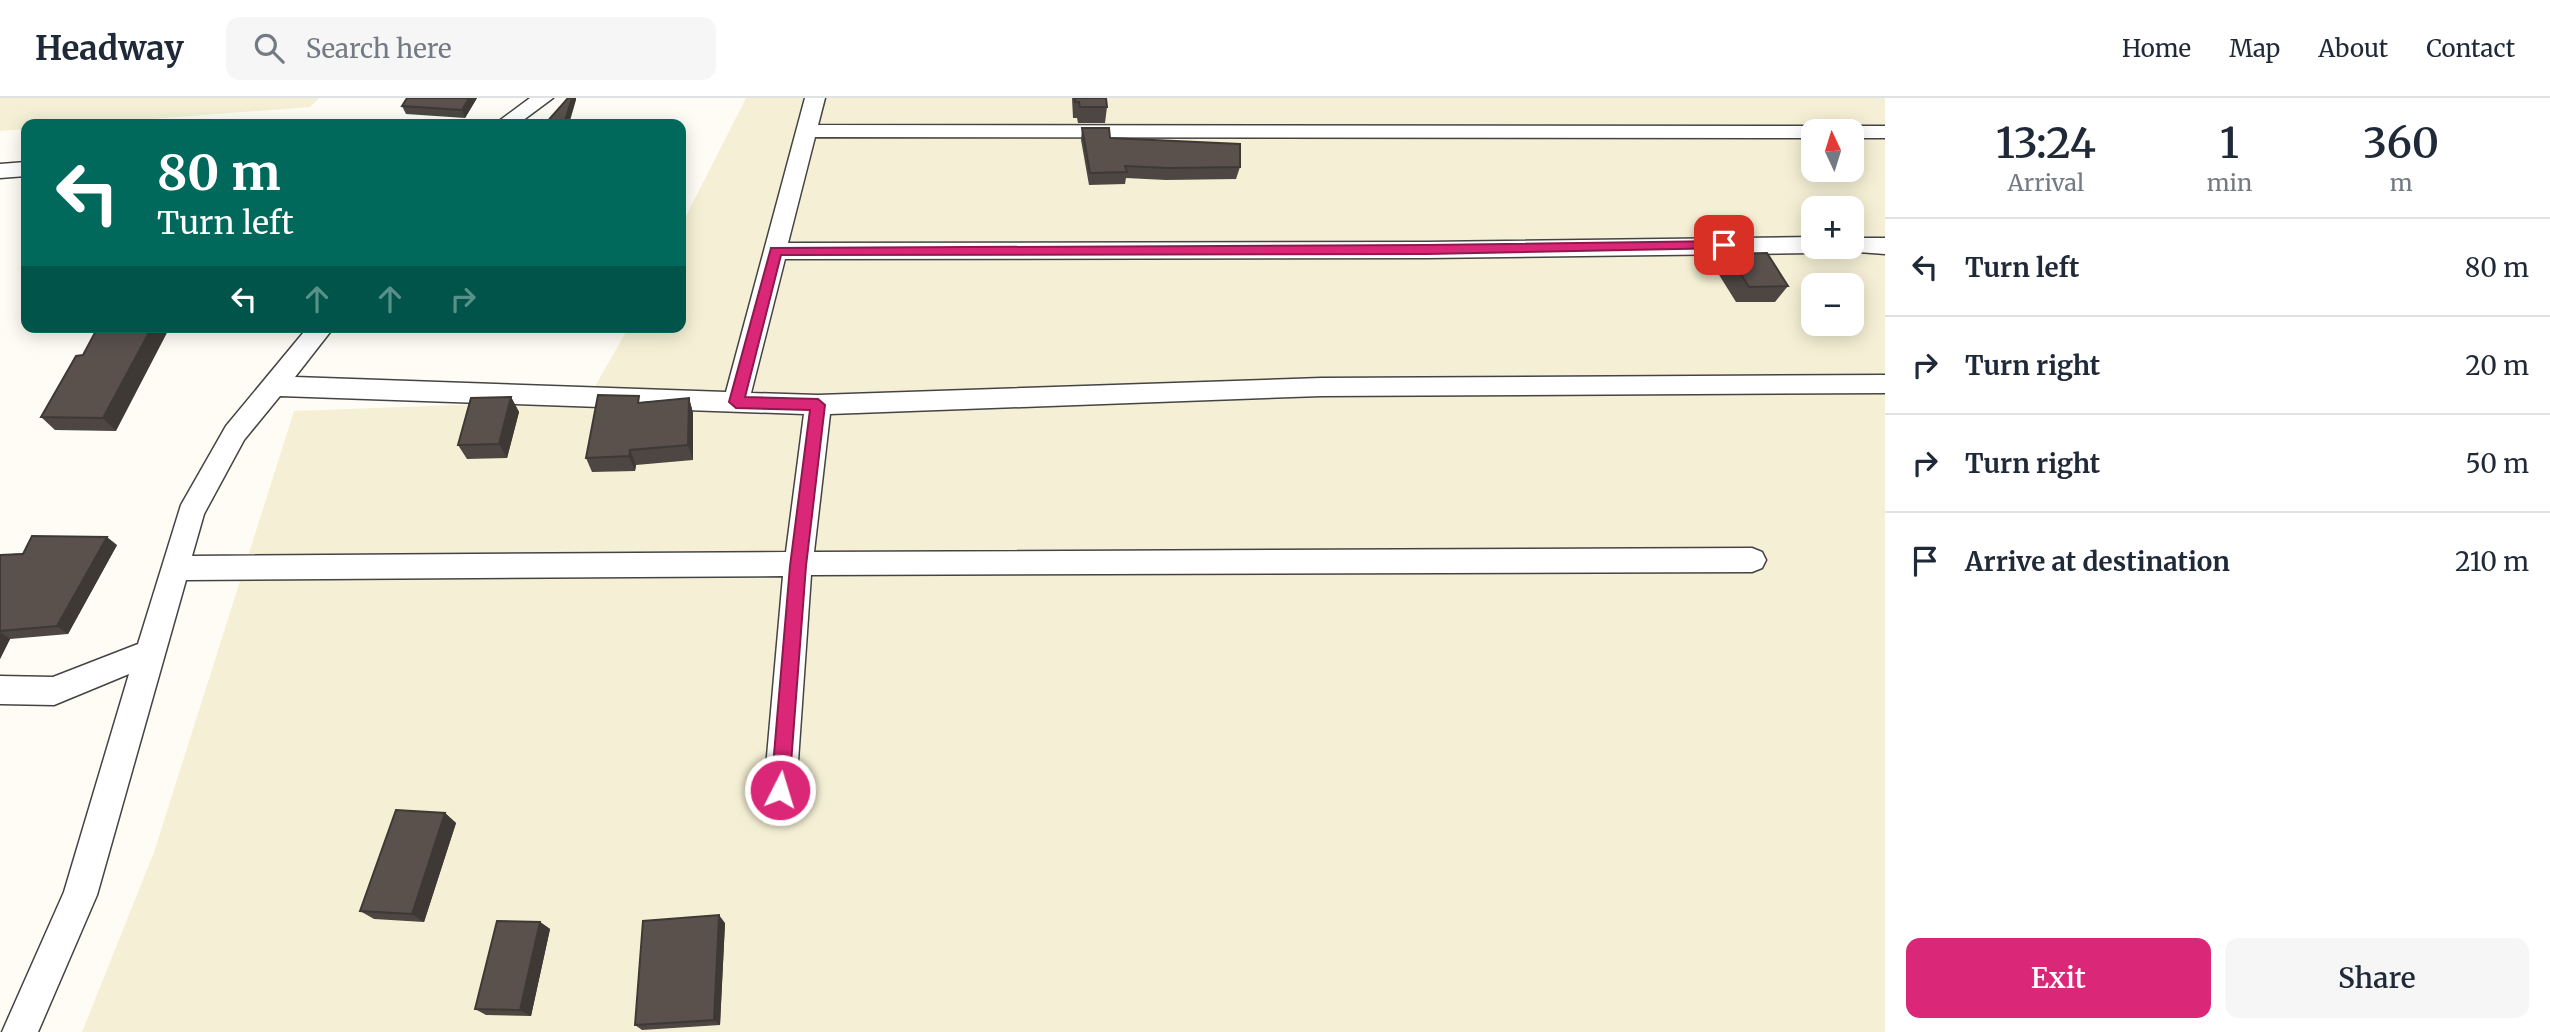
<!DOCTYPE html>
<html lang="en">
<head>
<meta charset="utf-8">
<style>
  :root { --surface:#fff; --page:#f6f6f7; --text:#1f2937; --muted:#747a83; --line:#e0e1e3; --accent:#db2777 }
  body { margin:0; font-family:Merriweather,serif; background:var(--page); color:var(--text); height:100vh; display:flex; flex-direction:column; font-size:26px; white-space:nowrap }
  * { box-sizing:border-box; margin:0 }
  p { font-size:23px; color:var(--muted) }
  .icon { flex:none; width:38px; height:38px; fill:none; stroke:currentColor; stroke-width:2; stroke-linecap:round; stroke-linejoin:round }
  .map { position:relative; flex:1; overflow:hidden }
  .sheet { display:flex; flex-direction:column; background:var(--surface); width:665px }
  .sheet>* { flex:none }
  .top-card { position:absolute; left:21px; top:21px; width:665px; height:214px; border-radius:14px; box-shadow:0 4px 18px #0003; background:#00695c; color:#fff; overflow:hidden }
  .needle { width:46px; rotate:356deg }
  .fabs { position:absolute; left:1801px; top:21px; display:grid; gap:14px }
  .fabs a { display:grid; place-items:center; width:63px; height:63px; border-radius:14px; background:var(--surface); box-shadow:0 4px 18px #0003; font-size:35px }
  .pin { position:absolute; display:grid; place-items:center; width:60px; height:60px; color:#fff; margin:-30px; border-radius:14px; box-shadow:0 4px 10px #0006 }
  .me { position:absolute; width:77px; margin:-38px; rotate:5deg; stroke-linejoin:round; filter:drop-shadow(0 0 5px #0008) }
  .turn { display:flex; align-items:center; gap:24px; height:147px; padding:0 21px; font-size:32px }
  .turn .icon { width:91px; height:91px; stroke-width:2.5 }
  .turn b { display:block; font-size:49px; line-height:60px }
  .lanes { display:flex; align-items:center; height:66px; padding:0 21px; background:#0003; justify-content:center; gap:35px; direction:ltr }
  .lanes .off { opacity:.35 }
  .eta { display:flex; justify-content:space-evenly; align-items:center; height:119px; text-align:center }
  .eta b { font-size:42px; font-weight:600; line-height:49px }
  .action { display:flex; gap:14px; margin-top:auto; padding:14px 21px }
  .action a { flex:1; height:80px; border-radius:14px; background:var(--accent); color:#fff; font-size:28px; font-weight:600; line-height:80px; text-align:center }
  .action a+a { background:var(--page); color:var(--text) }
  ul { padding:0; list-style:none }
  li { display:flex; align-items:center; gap:21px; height:98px; padding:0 21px; border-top:2px solid var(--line) }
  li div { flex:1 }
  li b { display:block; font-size:26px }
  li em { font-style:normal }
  header { display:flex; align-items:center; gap:42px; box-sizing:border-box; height:98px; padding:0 35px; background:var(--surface); border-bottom:2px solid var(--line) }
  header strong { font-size:33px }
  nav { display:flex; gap:38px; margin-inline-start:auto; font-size:24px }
  .search { width:490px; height:63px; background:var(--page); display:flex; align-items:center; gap:18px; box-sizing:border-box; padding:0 24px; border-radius:14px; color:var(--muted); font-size:26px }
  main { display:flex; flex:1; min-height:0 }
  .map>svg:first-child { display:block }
</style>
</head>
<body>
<header>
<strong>Headway</strong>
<div class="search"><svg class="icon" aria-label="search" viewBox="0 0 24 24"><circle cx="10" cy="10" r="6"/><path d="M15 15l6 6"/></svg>Search here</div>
<nav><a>Home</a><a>Map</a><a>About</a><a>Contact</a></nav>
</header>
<main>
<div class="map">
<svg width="1885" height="934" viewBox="0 0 1885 934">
  <rect width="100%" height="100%" fill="#fffcf5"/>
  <path fill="#f5f0d5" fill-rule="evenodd" d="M 0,0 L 319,0 L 310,9 L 86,26 L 26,26 L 26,31 L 0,33 Z
    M 746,0 L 1885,0 L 1885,934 L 82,934 L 154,754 L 294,313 L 587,302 L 629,229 L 681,229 L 681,128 ZM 1813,33 L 1852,33 L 1852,72 L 1813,72 ZM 1813,110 L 1852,110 L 1852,149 L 1813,149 ZM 1813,187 L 1852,187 L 1852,226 L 1813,226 Z"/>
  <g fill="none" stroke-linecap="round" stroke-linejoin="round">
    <defs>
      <path id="minor" d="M 530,0 L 553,0 L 518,26 L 495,26 Z
        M 805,0 L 825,0 L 818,27 L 1813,28 L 1823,33 L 1813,33 L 1813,40 L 815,39 L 788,145 L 1427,144 L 1813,139 L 1813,149 L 1823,149 L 1813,155 L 1427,160 L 785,161 L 751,295 L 818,297 L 1321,280 L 1885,277 L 1885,295 L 1321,298 L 830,316 L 814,454 L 1752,450 L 1762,454 L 1766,462 L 1762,470 L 1752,474 L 811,477 L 796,692 L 791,703 L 780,707 L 769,703 L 764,692 L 783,478 L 186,482 L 97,797 L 38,934 L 2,934 L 64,794 L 129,576 L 54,607 L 0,606 L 0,578 L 53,579 L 138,546 L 181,407 L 226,328 L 308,229 L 334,229 L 295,279 L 726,294 ZM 280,298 L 804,316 L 786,454 L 192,458 L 204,416 L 244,342 Z
        M 1852,28 L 1885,28 L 1885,40 L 1852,40 L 1852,33 L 1842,33 Z
        M 26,64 L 26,78 L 0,80 L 0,66 Z
        M 1852,140 L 1885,140 L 1885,156 L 1844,153 L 1841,149 L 1852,149 Z"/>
    </defs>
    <use href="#minor" stroke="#444" stroke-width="3"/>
    <use href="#minor" fill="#fff" fill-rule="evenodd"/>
  </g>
  <path fill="#4d4642" d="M 477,0 L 465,20 L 406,16 L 402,8 Z
    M 1072,0 L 1106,0 L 1107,9 L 1105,25 L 1078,25 L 1077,20 L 1073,20 Z
    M 1082,30 L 1110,40 L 1240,69 L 1236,81 L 1166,82 L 1126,80 L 1125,86 L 1089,87 L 1081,42 Z
    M 1728,156 L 1788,188 L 1775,204 L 1736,204 L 1716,172 Z
    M 83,257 L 116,333 L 55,332 L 41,319 Z
    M 511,299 L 519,314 L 507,360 L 467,361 L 458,347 Z
    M 689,300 L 693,315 L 693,362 L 636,367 L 635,373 L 592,374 L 586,360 L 641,304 Z
    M 117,447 L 68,536 L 10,541 L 0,561 L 0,457 Z
    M 445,715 L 456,725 L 424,824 L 374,821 L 360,813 Z
    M 540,824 L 550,831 L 531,918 L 486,917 L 475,911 Z
    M 725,825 L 720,927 L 642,932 L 635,927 Z"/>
  <path fill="#3f3936" d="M 469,0 L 477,0 L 465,20 L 462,12 Z
    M 572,0 L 576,0 L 576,2 L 569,26 L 564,26 Z
    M 152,229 L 170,229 L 116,333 L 103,320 Z
    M 511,299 L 519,314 L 507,360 L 499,346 Z
    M 689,300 L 693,315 L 693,362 L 688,347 Z
    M 630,352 L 636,367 L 635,373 L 629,358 Z
    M 107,439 L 117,447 L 68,536 L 57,528 Z
    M 0,534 L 10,541 L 0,561 Z
    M 445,715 L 456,725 L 424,824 L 412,816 Z
    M 719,817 L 725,825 L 720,927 L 714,922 Z
    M 540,824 L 550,831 L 531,918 L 520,912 Z"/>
  <path fill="#5a514d" stroke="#3f3936" stroke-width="2" d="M 407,0 L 469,0 L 462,12 L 402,8 Z
    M 568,0 L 572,0 L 564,26 L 545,26 Z
    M 1075,0 L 1106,0 L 1107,9 L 1080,9 L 1079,4 L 1075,4 Z
    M 1082,30 L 1109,30 L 1110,40 L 1240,46 L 1240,69 L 1168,70 L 1125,68 L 1127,74 L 1090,75 Z
    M 1767,155 L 1788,188 L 1749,189 L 1728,156 Z
    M 98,229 L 152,229 L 103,320 L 41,319 L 76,258 L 83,257 Z
    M 598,297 L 639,298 L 638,305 L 689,300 L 688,347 L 630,352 L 629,358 L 586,360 Z
    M 511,299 L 499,346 L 458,347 L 471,300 Z
    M 32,438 L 107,439 L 57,528 L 0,533 L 0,457 L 23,456 Z
    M 396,712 L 445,715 L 412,816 L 360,813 Z
    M 719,817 L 714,922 L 635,927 L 643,823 Z
    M 497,823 L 540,824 L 520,912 L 475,911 Z"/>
  <path fill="#db2777" stroke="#8e194d" stroke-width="2" d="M 1724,143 L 1730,147 L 1728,150 L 1427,156 L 781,157 L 745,299 L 818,301 L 825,307 L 806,468 L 789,692 L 786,698 L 780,701 L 773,698 L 771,692 L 790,468 L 810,312 L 736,310 L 729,304 L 771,150 L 1427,147 Z"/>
</svg>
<div class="fabs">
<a><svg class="needle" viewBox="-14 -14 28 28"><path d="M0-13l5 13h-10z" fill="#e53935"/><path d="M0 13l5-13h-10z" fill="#747a83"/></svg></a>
<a>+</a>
<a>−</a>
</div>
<div class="pin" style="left:1724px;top:147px;background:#d93025"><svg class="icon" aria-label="arrive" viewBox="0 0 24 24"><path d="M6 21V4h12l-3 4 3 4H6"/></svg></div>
<svg class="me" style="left:780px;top:692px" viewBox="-20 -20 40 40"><circle r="17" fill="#db2777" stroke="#fff" stroke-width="3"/><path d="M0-11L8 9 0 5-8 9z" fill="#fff"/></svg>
<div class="top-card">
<div class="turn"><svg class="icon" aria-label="left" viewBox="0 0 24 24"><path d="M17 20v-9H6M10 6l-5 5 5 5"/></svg><div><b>80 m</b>Turn left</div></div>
<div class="lanes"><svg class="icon" aria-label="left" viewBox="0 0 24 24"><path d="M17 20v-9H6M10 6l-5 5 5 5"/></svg><svg class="icon off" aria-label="ahead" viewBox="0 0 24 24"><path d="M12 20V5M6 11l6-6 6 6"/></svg><svg class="icon off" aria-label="ahead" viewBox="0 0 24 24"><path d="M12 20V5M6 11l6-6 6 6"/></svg><svg class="icon off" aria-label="right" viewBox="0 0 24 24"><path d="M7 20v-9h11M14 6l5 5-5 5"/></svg></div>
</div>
</div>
<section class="sheet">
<div class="eta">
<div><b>13:24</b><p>Arrival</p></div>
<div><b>1</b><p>min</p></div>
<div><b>360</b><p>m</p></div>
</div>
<ul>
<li><svg class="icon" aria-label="left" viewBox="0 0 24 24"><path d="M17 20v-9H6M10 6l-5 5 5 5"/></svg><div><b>Turn left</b></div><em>80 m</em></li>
<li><svg class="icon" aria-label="right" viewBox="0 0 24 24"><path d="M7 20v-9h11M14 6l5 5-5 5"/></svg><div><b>Turn right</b></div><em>20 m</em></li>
<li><svg class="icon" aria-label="right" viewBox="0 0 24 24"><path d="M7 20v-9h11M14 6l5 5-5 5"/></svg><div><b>Turn right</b></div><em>50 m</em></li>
<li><svg class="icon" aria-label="arrive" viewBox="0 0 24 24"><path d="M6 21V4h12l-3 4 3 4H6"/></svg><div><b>Arrive at destination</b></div><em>210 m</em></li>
</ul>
<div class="action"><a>Exit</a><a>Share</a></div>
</section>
</main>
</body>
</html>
